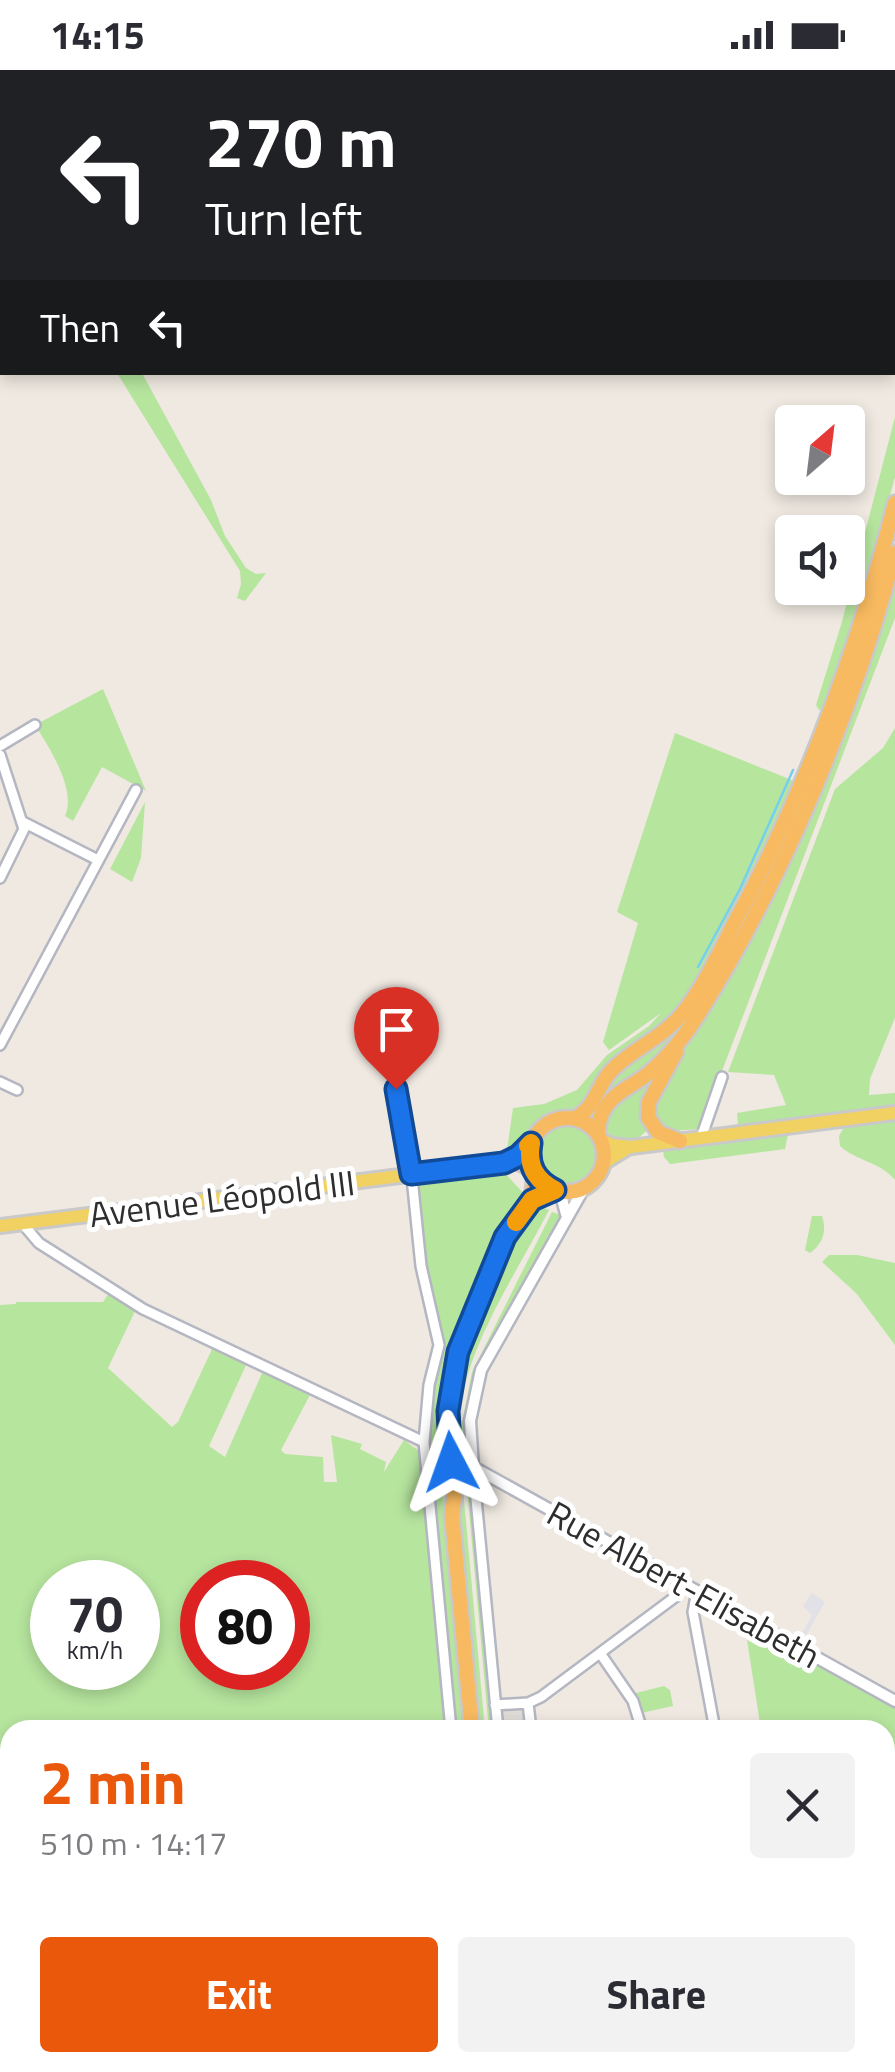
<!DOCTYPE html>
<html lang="en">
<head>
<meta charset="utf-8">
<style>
  :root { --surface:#fff; --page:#f2f2f3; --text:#2b2b33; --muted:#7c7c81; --accent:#ea580c }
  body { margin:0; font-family:"Titillium Web",sans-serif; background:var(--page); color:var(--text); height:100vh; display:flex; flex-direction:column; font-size:38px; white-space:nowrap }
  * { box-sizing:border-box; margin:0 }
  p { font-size:32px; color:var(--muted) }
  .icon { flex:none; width:55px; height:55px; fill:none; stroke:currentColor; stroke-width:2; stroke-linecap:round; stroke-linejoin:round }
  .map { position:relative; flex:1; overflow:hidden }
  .sheet { position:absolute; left:0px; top:1650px; width:895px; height:352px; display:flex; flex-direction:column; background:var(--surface); border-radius:30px 30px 0 0; box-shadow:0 5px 15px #0003 }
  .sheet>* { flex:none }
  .banner { position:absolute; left:0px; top:0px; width:895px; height:305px; box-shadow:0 5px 15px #0003; background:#202124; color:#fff; overflow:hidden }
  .needle { width:65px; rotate:28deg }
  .controls { position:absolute; left:775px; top:335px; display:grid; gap:20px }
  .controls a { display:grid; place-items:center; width:90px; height:90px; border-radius:10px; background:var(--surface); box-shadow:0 5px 15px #0003; font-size:50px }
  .speed { position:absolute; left:30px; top:1490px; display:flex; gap:20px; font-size:50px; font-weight:700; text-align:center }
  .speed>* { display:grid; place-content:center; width:130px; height:130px; border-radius:50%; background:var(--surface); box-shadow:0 5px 15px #0003; line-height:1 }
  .speed small { font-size:25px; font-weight:400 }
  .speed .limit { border:15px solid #d22; background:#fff; color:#111 }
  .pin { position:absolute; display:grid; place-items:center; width:85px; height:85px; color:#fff; margin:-102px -42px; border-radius:50% 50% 50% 0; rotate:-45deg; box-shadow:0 0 10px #0007 }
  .pin .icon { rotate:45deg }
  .me { position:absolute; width:110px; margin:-55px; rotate:356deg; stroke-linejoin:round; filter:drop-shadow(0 0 8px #0008) }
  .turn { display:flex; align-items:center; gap:35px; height:210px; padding:0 40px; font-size:45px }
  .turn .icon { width:130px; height:130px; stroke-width:2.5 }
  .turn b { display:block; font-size:70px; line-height:85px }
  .then { display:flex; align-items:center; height:95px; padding:0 40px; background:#0003; gap:20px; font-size:38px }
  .round { display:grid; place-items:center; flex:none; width:105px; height:105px; border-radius:10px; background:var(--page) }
  .headline { display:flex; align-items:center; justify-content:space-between; height:170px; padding:0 40px }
  h1 { font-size:60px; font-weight:700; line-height:75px; color:var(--accent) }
  .action { display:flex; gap:20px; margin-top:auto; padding:20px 40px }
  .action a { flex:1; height:115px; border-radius:10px; background:var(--accent); color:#fff; font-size:40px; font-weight:700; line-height:115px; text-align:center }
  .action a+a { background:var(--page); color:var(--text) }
  .status { display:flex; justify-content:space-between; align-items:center; height:70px; padding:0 50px; background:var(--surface); direction:ltr }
  .status svg { height:28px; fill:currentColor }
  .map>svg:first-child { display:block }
</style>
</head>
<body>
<div class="status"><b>14:15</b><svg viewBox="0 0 49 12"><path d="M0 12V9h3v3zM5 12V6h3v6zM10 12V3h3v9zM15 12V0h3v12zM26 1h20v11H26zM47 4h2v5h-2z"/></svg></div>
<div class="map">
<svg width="895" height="2002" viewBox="0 0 895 2002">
  <rect width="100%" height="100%" fill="#efe9e1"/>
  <path fill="#e3e1e8" d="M 812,1523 L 825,1532 L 799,1578 L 795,1576 L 812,1545 L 803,1536 Z"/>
  <path fill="#b6e59e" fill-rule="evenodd" d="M 117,303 L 142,303 L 211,430 L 225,466 L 246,498 L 256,504 L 266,503 L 245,531 L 237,528 L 241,514 L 240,501 Z
    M 895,347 L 895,407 L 861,532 L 824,638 L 819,640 L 816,635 L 841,555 Z
    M 895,508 L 895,548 L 709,1035 L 699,1059 L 670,1061 L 655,1054 L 654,1033 L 756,856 Z
    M 103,619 L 146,721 L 102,697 L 73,751 L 65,746 C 77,720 49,677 35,655 Z
    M 895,658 L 895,948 L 870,1009 L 869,1025 L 895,1023 L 895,1110 C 881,1092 856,1091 840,1076 L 839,1066 L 848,1050 L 738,1055 L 737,1043 L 786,1035 L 774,1005 L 728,1002 L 835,719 L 883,678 Z
    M 675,663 L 794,711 L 789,726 C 758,795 727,869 684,931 C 663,961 628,975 603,1001 C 594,1011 591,1024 583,1034 C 576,1044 558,1038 547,1043 C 534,1050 519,1075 506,1087 L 513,1038 L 544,1034 L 577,1020 L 607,985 L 649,956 L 661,943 L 609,980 L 603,972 L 638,853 L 617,842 Z
    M 145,732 L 141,788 L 132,812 L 110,799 Z
    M 723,894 L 670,978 L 602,1036 L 597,1033 L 608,1011 L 666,966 Z
    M 673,986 L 654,1019 L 650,1058 L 637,1069 L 613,1070 L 606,1059 L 610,1039 Z
    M536 1084a31 31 0 1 1 62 0a31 31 0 1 1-62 0Z
    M 788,1064 L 785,1079 L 670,1094 L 664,1087 L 663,1080 Z
    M 500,1101 L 503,1101 L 527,1127 L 496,1169 L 461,1252 L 438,1341 L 442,1402 L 432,1405 L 428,1343 L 442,1275 L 441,1259 L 420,1165 L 415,1111 L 460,1106 L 464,1109 L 497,1105 Z
    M 535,1135 L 549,1140 C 518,1201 468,1273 460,1341 C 457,1365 460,1388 462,1412 L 456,1413 L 451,1359 L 456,1303 L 501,1185 Z
    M 552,1142 L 561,1145 L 539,1191 L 479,1295 L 467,1346 L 471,1411 L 466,1411 L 461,1358 L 472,1302 Z
    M 812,1146 L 822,1146 C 827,1161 823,1174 810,1183 L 805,1180 Z
    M 829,1185 L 857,1185 L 895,1193 L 895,1275 L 856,1223 L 822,1192 Z
    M 109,1223 L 136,1239 L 108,1298 L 172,1357 L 178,1352 L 213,1277 L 247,1293 L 209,1376 L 225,1387 L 263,1301 L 311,1323 L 281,1380 L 285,1384 L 323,1387 L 324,1412 L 337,1412 L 331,1365 L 362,1374 L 360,1379 L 386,1392 L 384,1402 L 404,1370 L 419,1381 L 422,1412 L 425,1412 L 449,1660 L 10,1660 L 10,1721 L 0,1718 L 0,1235 L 16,1234 L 16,1232 L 103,1232 ZM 52,1512 L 138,1512 L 138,1598 L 52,1598 ZM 202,1512 L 288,1512 L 288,1598 L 202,1598 Z
    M 442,1412 L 468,1660 L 455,1660 L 432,1413 Z
    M 463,1419 L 485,1660 L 476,1660 L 456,1420 Z
    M 467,1419 L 472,1419 L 493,1660 L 489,1660 Z
    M 745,1557 L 895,1637 L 895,1904 L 885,1904 L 885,1660 L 761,1660 Z
    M 664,1616 L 670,1620 L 673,1636 L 641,1643 L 634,1628 L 636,1623 Z
    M 0,1721 L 10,1725 L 10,1992 L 250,1992 L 257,2002 L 0,2002 Z
    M 256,1993 L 346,1993 L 338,2002 L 263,2002 Z
    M 743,1993 L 789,1993 L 790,2002 L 743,2002 Z"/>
  <path fill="#c9ec9a" d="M 0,0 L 118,0 L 119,2 L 2,2 L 2,53 Z"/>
  <path fill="#dfdcd8" d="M 527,1635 L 529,1660 L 502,1660 L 500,1637 Z"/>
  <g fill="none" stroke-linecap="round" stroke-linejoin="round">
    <path stroke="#75cff0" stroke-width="2.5" d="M 698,897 L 740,819 L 793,700"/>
    <defs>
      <path id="minor" d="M 0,676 L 35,655
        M 0,685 L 24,759 L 0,808
        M 23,752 L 98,790
        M 0,975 L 136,720
        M 0,1012 L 17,1020
        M 396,1019 L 411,1098 L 421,1196 L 439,1275 L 429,1315 L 424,1372 L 451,1660
        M 701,1068 L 722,1007
        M 22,1153 L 39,1173 L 143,1239 L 424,1372
        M 473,1397 L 498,1660
        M 697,1521 L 693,1542 L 715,1660
        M 600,1583 L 633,1631 L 642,1660
        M 528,1633 L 541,1627 L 675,1527 L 685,1514
        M 495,1635 L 528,1633 L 531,1660
        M 252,1992 L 260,2002
        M 528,2000 L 584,1992
        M 341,2002 L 349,1992"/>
      <path id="tertiary" d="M 584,1118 L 481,1300 L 470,1351 L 473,1397 L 895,1631
        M 560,1121 L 566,1144"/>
      <path id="primary" d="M 601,1070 L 612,1075 L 631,1077 L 895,1043
        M 506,1092 L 531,1073
        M 603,1093 L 626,1079
        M 0,1156 L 504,1093 L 519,1093 L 534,1101"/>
      <path id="trunk" d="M 676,982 L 649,1032 L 648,1047 L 658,1062 L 680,1071
        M530 1085a37 37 0 1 1 74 0a37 37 0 1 1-74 0Z
        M 575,1048 C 595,1039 597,1016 611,1001 C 632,979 661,969 682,944 C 704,917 719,883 735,852 C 806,721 858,578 895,433
        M 598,1063 C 598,1053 601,1043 607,1035 C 617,1021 636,1014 649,1003 C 669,986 685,966 698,945 C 785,807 853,641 895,483
        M 454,1293 L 448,1341 L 454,1428 L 452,1446 L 472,1660
        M 452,1300 L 505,1167 L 532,1129 L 535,1105
        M 502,1992 L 502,2002"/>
    </defs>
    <use href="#minor" stroke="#b4b7c1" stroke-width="14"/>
    <use href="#tertiary" stroke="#b4b7c1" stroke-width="15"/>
    <use href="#primary" stroke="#c9c9c9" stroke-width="18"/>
    <use href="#trunk" stroke="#c9c9c9" stroke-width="19"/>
    <use href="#minor" stroke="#fff" stroke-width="9"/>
    <use href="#tertiary" stroke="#fff" stroke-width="10"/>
    <use href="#primary" stroke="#f2d163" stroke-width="12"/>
    <use href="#trunk" stroke="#f8ba60" stroke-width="14"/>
  </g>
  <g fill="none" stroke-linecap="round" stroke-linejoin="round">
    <defs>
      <path id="route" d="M 396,1019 L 411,1104 L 504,1093 L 518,1086 L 531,1073 C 527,1095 535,1110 555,1120 L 532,1130 L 505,1167 L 458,1282 L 448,1341 L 451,1392"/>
    </defs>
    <use href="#route" stroke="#114b97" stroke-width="25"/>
    <use href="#route" stroke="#1a73e8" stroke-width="18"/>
    <path stroke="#f59e0b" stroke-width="18" d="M 516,1152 L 532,1130 L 555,1120 C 535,1110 527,1095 531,1073 L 528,1076"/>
  </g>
  <g text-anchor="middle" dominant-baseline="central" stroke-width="10" stroke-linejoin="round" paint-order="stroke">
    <g font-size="35" fill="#2e2e2e" stroke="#fff">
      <text transform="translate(222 1128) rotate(-7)">Avenue Léopold III</text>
      <text transform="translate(684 1514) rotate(29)">Rue Albert-Elisabeth</text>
    </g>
  </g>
</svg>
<div class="controls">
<a><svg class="needle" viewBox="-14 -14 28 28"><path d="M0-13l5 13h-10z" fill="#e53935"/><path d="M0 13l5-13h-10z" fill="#7c7c81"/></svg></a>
<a><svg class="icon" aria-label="sound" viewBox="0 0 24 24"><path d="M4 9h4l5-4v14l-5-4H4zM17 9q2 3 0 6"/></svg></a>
</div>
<div class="speed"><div>70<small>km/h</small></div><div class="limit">80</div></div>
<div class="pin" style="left:396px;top:1019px;background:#d93025"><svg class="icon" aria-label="arrive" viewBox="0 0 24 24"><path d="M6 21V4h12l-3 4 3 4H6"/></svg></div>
<svg class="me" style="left:451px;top:1392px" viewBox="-20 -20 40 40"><path d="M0-17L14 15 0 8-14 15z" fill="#1a73e8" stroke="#fff" stroke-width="4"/></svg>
<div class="banner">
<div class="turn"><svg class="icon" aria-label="left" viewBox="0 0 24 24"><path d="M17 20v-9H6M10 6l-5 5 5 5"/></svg><div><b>270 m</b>Turn left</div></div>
<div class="then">Then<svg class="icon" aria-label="left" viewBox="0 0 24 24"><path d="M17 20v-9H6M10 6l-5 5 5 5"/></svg></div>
</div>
<section class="sheet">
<div class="headline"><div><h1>2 min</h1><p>510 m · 14:17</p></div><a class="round"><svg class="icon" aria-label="close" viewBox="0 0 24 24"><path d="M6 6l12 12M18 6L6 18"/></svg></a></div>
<div class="action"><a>Exit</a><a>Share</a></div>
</section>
</div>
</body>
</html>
